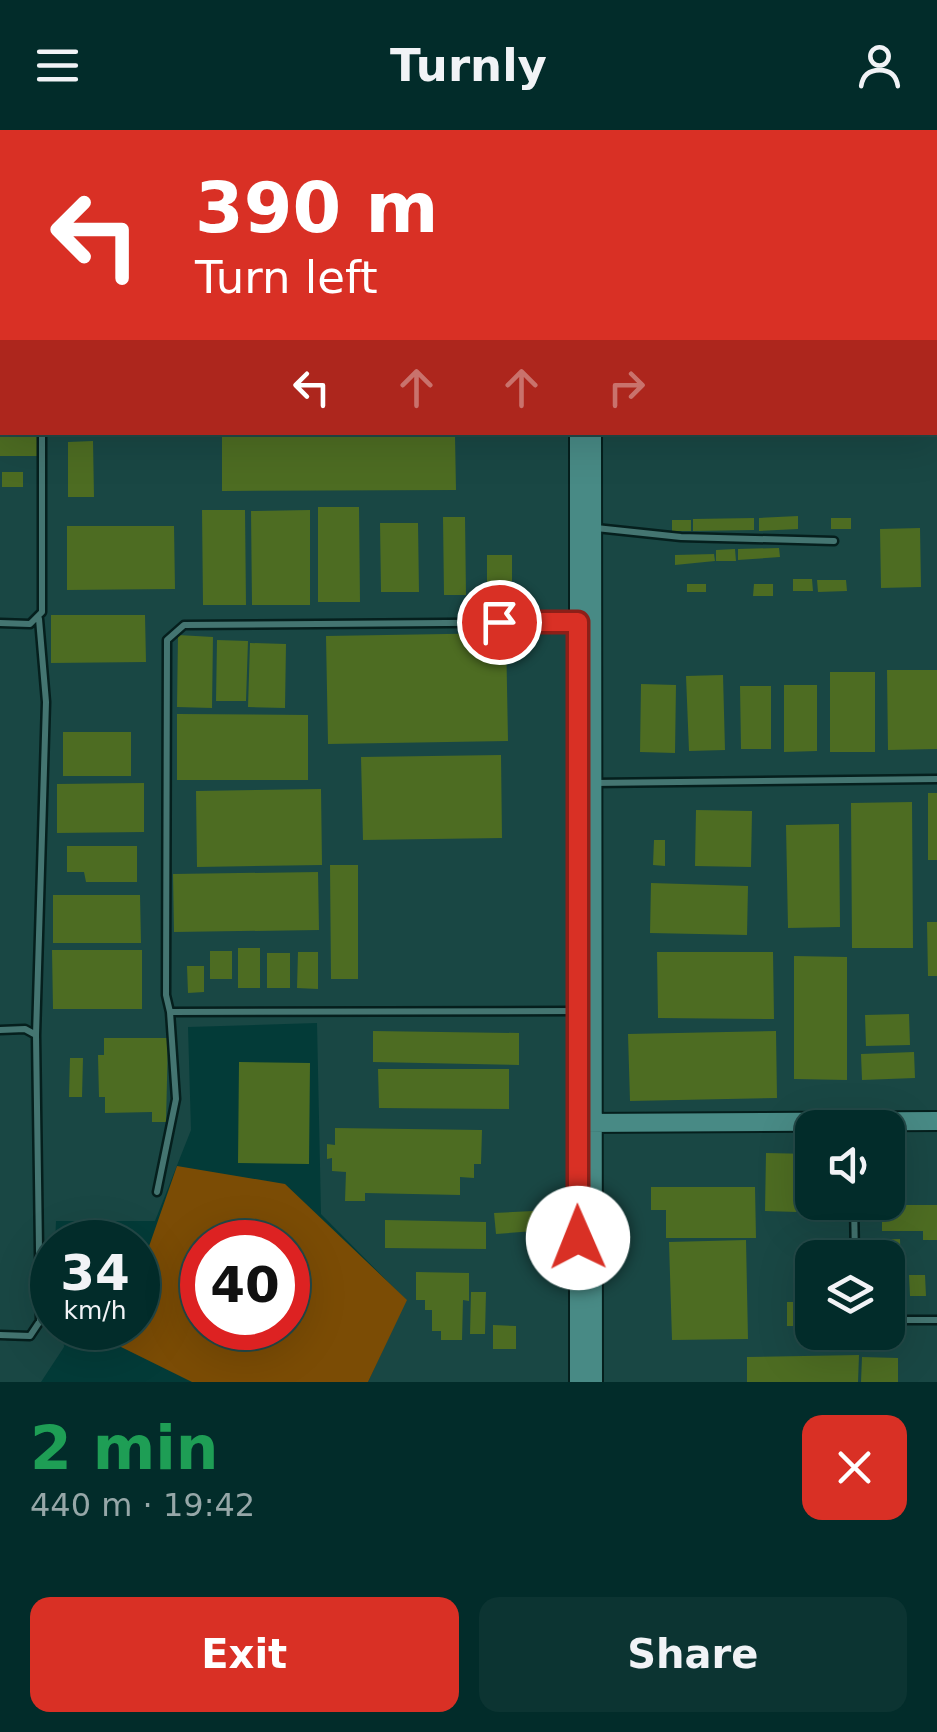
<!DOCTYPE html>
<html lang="en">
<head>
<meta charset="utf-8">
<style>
  :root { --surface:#022c2a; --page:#0c3432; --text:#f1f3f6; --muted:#96a7a8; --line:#234847; --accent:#d93025 }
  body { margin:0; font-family:"DejaVu Sans",sans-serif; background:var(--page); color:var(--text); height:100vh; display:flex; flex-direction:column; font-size:38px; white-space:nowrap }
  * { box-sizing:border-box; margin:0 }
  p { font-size:32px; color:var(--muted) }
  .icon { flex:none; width:55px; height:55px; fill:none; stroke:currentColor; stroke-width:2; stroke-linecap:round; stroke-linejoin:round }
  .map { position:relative; height:1252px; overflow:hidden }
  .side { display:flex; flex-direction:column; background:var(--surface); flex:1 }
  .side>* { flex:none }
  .guide { position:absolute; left:0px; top:0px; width:938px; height:305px; box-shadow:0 10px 40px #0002,0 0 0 2px var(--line); background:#d93025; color:#fff; overflow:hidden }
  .controls { position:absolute; left:795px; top:980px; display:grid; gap:20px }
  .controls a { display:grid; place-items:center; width:110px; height:110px; border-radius:20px; background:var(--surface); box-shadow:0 10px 40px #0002,0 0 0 2px var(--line); font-size:50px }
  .speed { position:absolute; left:30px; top:1090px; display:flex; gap:20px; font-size:50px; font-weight:700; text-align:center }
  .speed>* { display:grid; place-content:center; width:130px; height:130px; border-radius:50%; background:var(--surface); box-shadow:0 10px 40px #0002,0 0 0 2px var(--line); line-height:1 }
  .speed small { font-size:25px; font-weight:400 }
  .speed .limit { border:15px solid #d22; background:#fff; color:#111 }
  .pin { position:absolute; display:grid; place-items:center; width:85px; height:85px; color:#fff; margin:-42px; border:5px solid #fff; border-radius:50%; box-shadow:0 2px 10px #0007 }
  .me { position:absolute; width:110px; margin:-55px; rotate:359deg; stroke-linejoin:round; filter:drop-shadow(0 0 8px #0008) }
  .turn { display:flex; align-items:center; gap:35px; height:210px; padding:0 30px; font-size:45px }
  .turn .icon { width:130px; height:130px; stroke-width:2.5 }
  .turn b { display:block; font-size:70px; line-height:85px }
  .lanes { display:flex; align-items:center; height:95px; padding:0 30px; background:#0003; justify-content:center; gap:50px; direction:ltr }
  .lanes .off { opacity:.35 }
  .round { display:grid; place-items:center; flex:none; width:105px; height:105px; border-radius:20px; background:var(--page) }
  .head { display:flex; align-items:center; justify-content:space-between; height:170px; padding:0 30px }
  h1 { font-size:60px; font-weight:600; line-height:75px; color:#1e9e55 }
  .primary-button { display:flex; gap:20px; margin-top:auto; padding:20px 30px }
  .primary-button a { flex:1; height:115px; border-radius:20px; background:var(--accent); color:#fff; font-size:40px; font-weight:600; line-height:115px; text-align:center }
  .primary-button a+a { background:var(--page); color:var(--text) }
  header { display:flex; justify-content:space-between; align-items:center; height:130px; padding:0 30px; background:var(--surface); font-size:45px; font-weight:600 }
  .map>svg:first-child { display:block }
</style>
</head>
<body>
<header><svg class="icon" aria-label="menu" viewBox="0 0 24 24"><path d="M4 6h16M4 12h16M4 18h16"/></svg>Turnly<svg class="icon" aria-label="person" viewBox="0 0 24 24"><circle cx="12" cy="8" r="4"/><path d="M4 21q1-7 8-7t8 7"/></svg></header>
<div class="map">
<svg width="937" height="1252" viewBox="0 0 937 1252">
  <rect width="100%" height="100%" fill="#033b38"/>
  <path fill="#194744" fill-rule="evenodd" d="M 0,0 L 937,0 L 937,1252 L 368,1252 L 406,1170 L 321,1084 L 317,893 L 188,897 L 191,1000 L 155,1091 L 56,1091 L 52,1198 L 63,1198 L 64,1217 L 41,1252 L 0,1252 ZM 2,2 L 935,2 L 935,302 L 2,302 ZM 812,998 L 888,998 L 888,1072 L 812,1072 ZM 812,1128 L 888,1128 L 888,1202 L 812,1202 Z"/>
  <path fill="#7b4c05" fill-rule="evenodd" d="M 177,1036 L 285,1054 L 407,1170 L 368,1252 L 192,1252 L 117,1215 L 122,1198 L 138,1198 L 138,1148 ZM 202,1112 L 288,1112 L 288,1198 L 202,1198 Z"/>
  <path fill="#4d6c22" d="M 0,303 L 37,303 L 37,326 L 0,326 Z
    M 455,306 L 456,360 L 222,361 L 222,307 Z
    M 93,311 L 94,367 L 68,367 L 68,312 Z
    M 2,342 L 23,342 L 23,357 L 2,357 Z
    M 318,377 L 359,377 L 360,472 L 318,472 Z
    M 202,380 L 245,380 L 246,475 L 203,475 Z
    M 310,380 L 310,475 L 252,475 L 251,381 Z
    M 798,386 L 798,399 L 759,401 L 759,388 Z
    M 443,387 L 465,387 L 466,465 L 444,465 Z
    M 754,388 L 754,400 L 693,401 L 693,389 Z
    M 831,388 L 851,388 L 851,399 L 831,399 Z
    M 672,390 L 691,390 L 691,401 L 672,401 Z
    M 380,393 L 418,393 L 419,462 L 381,462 Z
    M 67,396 L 174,396 L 175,459 L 67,460 Z
    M 920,398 L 921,457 L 881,458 L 880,399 Z
    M 779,418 L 780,427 L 738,430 L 738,419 Z
    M 735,419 L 736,431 L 716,431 L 716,420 Z
    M 714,424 L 715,431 L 675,435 L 675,425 Z
    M 487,425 L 512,425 L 512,451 L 487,452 Z
    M 793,449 L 812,449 L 813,461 L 793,461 Z
    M 817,450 L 846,450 L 847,461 L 818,462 Z
    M 687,454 L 706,454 L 706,462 L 687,462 Z
    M 754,454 L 773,454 L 773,466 L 753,466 Z
    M 51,485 L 145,485 L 146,532 L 51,533 Z
    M 506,503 L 508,611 L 328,614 L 326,506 Z
    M 178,505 L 213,507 L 212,578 L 177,577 Z
    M 217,510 L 248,511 L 246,571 L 216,571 Z
    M 250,513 L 286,514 L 285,578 L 248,577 Z
    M 887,540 L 937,540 L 937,619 L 888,620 Z
    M 830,542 L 875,542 L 875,622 L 830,622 Z
    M 723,545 L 725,620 L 689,621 L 686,546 Z
    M 641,554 L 676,555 L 675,623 L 640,622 Z
    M 784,555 L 817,555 L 817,621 L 784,622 Z
    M 740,556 L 771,556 L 771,619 L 741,619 Z
    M 177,584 L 308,585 L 308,650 L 177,650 Z
    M 63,602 L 131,602 L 131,646 L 63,646 Z
    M 501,625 L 502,708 L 363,710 L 361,627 Z
    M 144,653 L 144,702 L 57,703 L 57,654 Z
    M 321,659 L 322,735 L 197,737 L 196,661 Z
    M 928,663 L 937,663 L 937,730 L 928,730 Z
    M 912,672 L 913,818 L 852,818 L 851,673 Z
    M 696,680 L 752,681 L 751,737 L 695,736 Z
    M 839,694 L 840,797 L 788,798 L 786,695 Z
    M 654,710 L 665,710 L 665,736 L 653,735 Z
    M 67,716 L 137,716 L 137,752 L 86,752 L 84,742 L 67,742 Z
    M 330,735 L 358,735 L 358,849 L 331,849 Z
    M 318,742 L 319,800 L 174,802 L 173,744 Z
    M 651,753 L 748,756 L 747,805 L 650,803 Z
    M 53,765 L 140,765 L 141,813 L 53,813 Z
    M 927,792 L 937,792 L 937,846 L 928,846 Z
    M 238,818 L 260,818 L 260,858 L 238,858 Z
    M 52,820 L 142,820 L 142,879 L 53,879 Z
    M 210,821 L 232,821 L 232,849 L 210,849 Z
    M 298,822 L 318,822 L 318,859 L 297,858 Z
    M 657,822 L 773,822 L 774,889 L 658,888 Z
    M 267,823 L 290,823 L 290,858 L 267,858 Z
    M 794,826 L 847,827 L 847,950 L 794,949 Z
    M 187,836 L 204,836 L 204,862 L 188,863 Z
    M 909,884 L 910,915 L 866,916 L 865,885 Z
    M 373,901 L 519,903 L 519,935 L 373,932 Z
    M 776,901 L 777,968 L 630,971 L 628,904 Z
    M 104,908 L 168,908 L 166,992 L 152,992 L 152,982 L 105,983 L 105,967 L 99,967 L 98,925 L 104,925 Z
    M 914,922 L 915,948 L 862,950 L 861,924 Z
    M 70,928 L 83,928 L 82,967 L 69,967 Z
    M 239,932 L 310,933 L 309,1034 L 238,1033 Z
    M 378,939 L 509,939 L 509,979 L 379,978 Z
    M 335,998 L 482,1000 L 481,1034 L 474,1034 L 474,1048 L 460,1047 L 460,1065 L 365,1063 L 365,1071 L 345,1071 L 346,1042 L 332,1041 L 332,1028 L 327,1029 L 327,1014 L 335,1015 Z
    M 766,1023 L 812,1024 L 812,1072 L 829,1072 L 829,1083 L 765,1081 Z
    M 651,1057 L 755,1057 L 756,1108 L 666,1108 L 666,1080 L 651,1080 Z
    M 882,1075 L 937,1075 L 937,1110 L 923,1110 L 923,1101 L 882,1101 Z
    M 533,1081 L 534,1101 L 496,1104 L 494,1083 Z
    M 385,1090 L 486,1092 L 486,1119 L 385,1118 Z
    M 900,1109 L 902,1173 L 888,1173 L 888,1128 L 865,1128 L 865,1110 Z
    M 746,1110 L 748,1209 L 672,1210 L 669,1112 Z
    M 416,1142 L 469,1143 L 469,1171 L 463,1170 L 462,1210 L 441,1210 L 441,1201 L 432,1201 L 432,1180 L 425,1180 L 425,1170 L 416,1170 Z
    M 909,1145 L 925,1145 L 926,1166 L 910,1166 Z
    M 471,1162 L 486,1162 L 485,1204 L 470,1204 Z
    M 787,1172 L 812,1172 L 812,1196 L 787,1196 Z
    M 493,1195 L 516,1196 L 516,1219 L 493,1219 Z
    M 859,1225 L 858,1252 L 747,1252 L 747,1227 Z
    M 862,1227 L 898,1228 L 898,1252 L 861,1252 Z"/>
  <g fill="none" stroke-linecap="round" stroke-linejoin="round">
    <defs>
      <path id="lane" d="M 935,153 L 937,153
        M 0,224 L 2,226
        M 596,398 L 681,407 L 834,411
        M 575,492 L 184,495 L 167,510 L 166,865 L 170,882 L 576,881
        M 0,493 L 30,494 L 42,482 L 42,302
        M 593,653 L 937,649
        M 0,900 L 25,899 L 36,905 L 40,1191 L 30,1206 L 0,1205
        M 36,905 L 46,572 L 39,489
        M 157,1062 L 176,969 L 170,882
        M 854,1072 L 855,1128
        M 888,1190 L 937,1190"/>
      <path id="secondary" d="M 577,0 L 577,2
        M 594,2 L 595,0
        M 579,302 L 579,1252
        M 592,302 L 593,1252
        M 582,993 L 937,991"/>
    </defs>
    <use href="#lane" stroke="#051f1d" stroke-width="11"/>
    <use href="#secondary" stroke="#051f1d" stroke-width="22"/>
    <use href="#lane" stroke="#447571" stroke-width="6"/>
    <use href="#secondary" stroke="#488a85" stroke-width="18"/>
  </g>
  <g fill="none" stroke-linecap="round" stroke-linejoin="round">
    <defs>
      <path id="route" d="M 499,492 L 578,492 L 578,1108"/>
    </defs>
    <use href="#route" stroke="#8d1f18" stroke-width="25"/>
    <use href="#route" stroke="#d93025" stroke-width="18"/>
  </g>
</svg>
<div class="controls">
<a><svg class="icon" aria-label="sound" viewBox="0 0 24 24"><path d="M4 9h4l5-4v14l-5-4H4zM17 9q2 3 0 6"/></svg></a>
<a><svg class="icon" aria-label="layers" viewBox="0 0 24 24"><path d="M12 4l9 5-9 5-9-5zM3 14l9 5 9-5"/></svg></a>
</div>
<div class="speed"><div>34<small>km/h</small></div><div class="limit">40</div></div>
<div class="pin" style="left:499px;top:492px;background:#d93025"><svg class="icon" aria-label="arrive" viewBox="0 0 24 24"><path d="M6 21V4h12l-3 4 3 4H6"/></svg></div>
<svg class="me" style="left:578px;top:1108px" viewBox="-20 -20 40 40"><circle r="19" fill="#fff"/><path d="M0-13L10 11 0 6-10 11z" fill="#d93025"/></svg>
<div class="guide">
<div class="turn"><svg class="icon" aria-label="left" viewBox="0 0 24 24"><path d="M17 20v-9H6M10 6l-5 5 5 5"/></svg><div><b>390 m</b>Turn left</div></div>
<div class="lanes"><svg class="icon" aria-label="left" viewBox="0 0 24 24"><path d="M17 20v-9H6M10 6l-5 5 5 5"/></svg><svg class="icon off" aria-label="ahead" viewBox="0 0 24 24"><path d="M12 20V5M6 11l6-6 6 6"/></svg><svg class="icon off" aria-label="ahead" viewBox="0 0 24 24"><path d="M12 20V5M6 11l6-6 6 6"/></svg><svg class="icon off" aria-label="right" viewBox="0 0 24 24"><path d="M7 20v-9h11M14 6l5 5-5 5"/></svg></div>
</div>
</div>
<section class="side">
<div class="head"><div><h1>2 min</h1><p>440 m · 19:42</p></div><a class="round" style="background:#d93025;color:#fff"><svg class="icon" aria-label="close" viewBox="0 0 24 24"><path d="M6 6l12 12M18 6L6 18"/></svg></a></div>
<div class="primary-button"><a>Exit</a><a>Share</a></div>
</section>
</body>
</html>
